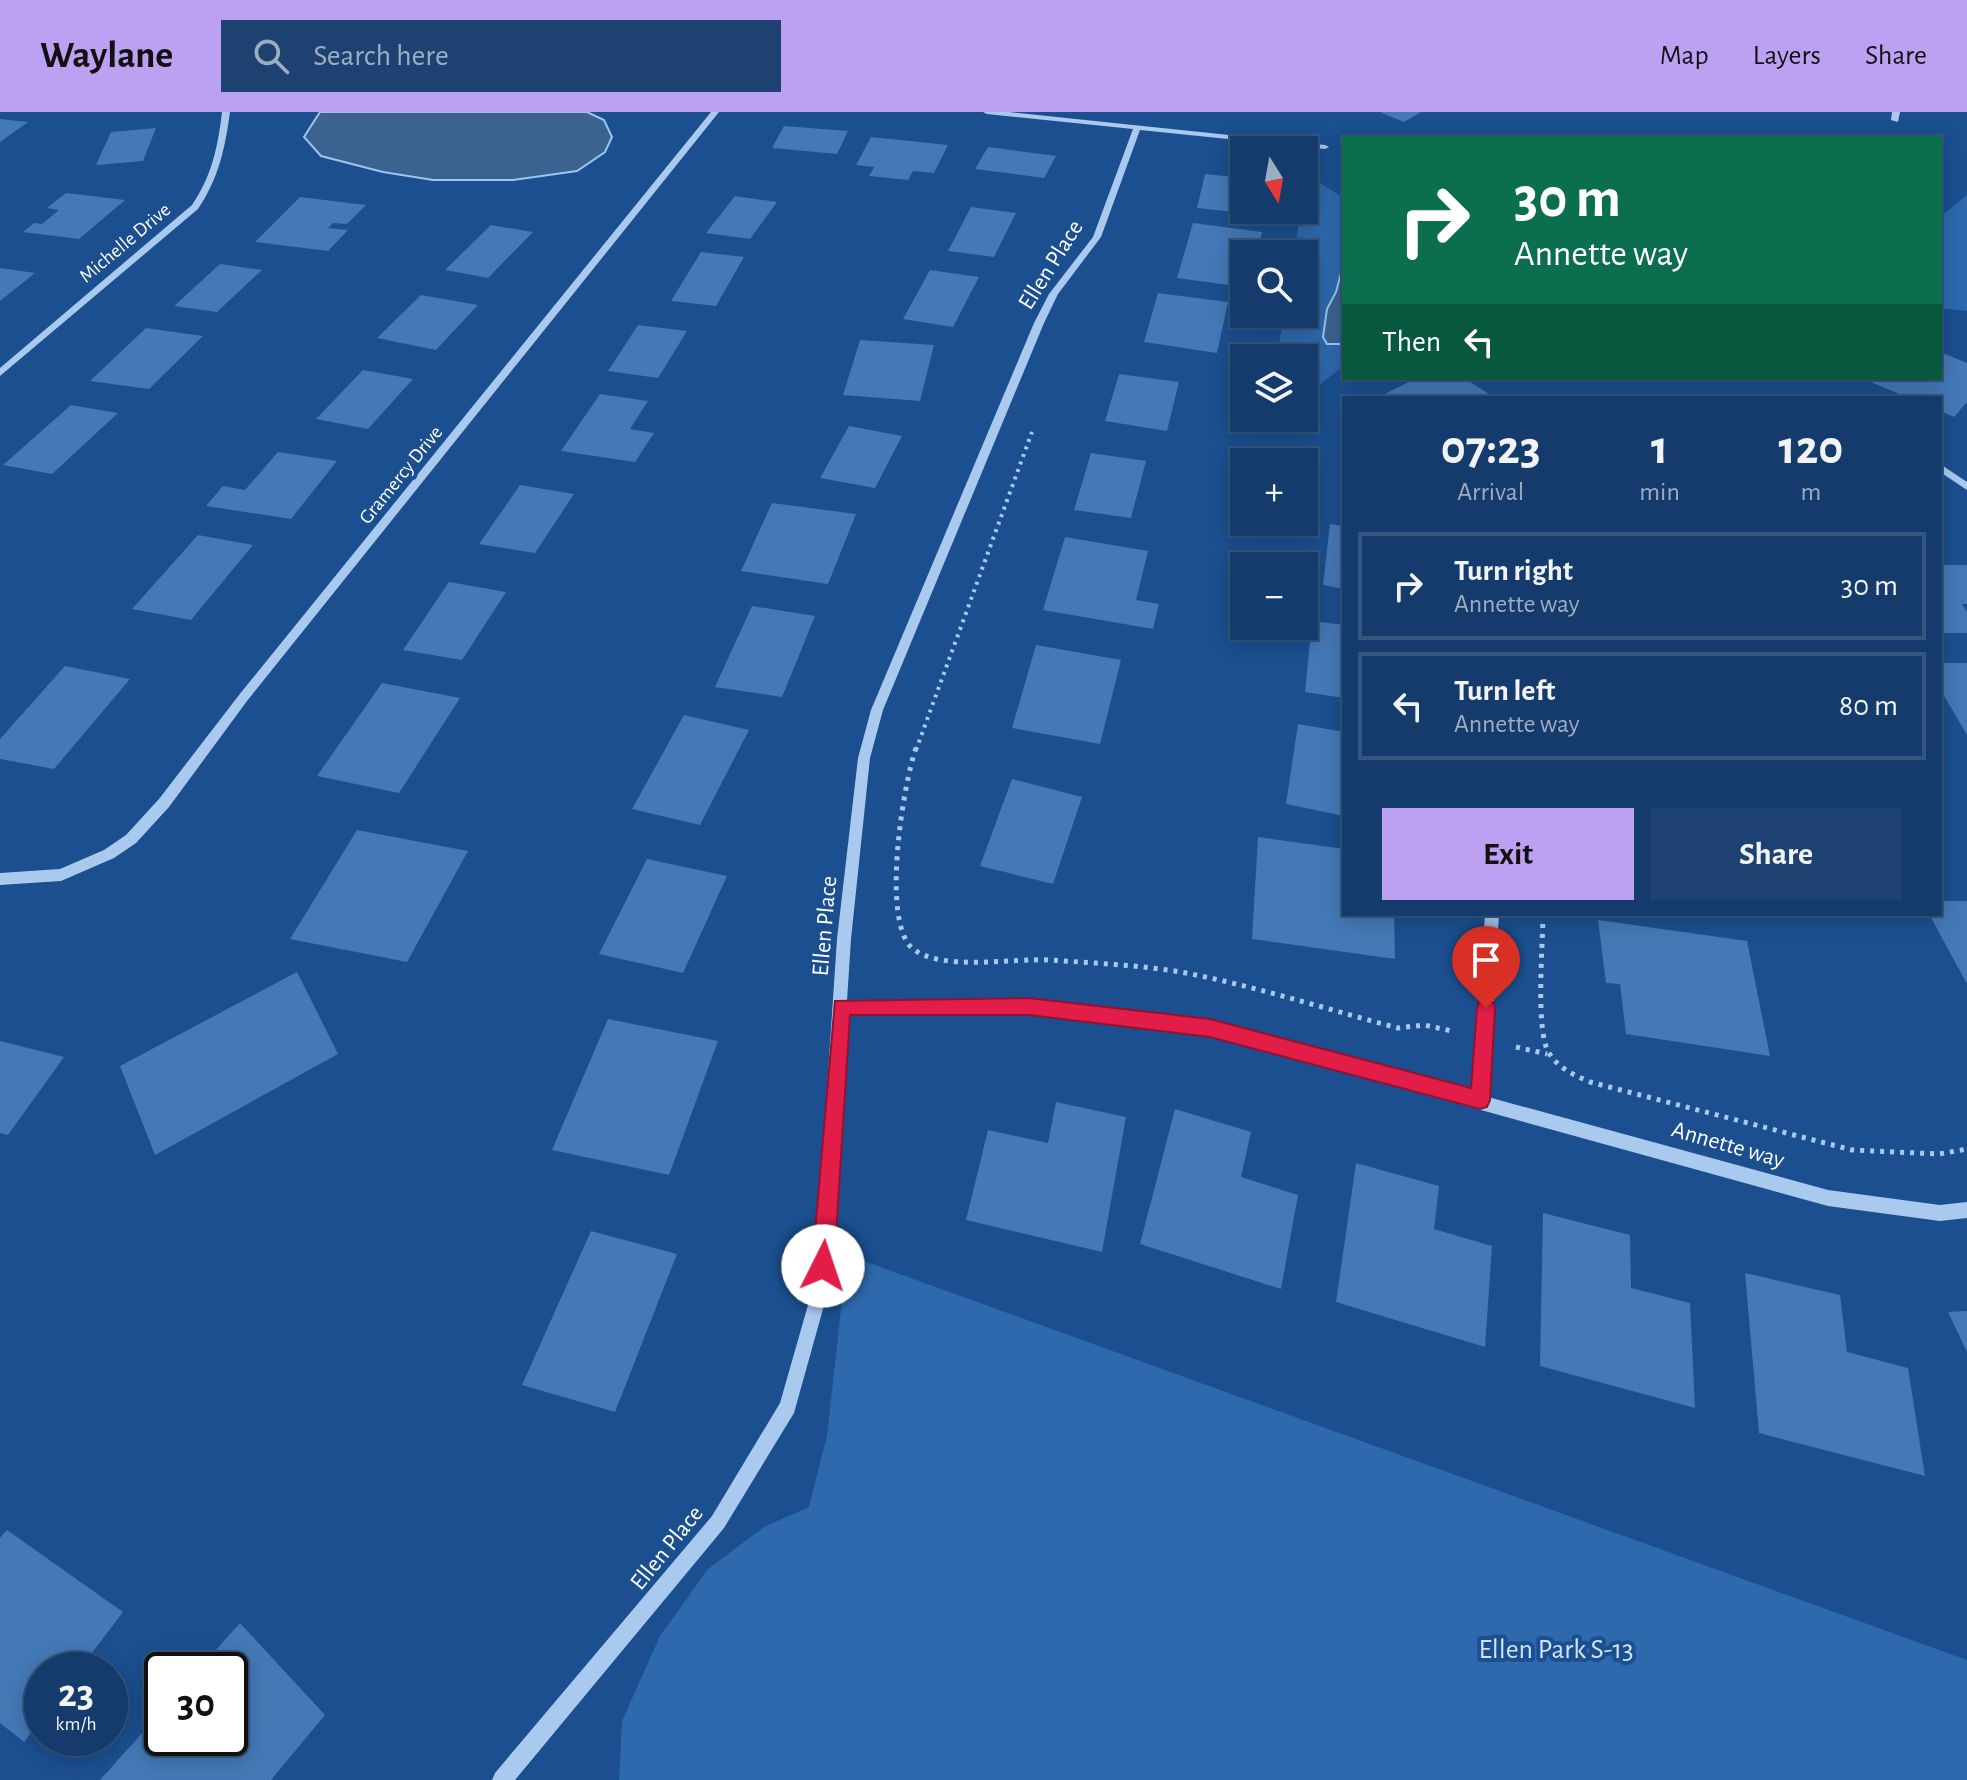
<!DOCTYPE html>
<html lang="en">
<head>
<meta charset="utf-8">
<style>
  :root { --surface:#143b6b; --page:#1d4271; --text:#f1f3f6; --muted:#9dadc1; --line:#33557e; --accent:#bca0f2 }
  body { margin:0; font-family:"Alegreya Sans",sans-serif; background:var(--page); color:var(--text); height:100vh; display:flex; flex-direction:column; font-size:30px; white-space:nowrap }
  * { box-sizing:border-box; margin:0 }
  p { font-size:26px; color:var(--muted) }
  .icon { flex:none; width:44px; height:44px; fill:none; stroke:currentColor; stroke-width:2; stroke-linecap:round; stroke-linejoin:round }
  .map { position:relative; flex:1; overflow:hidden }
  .drawer { position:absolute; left:1342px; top:284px; width:600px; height:520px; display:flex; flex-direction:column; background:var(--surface); border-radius:0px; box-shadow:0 4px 20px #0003,0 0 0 2px var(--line) }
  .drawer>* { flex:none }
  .banner { position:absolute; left:1342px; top:24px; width:600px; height:244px; border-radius:0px; box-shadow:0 4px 20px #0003,0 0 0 2px var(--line); background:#0b6e4f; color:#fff; overflow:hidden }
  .needle { width:52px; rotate:169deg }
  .tools { position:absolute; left:1230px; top:24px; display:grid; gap:16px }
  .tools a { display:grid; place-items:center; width:88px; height:88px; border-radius:0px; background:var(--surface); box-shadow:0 4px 20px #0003,0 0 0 2px var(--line); font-size:40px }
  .speed { position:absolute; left:24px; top:1540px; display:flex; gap:16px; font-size:40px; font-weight:700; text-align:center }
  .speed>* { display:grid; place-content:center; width:104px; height:104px; border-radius:50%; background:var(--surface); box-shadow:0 4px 20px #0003,0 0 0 2px var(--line); line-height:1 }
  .speed small { font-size:20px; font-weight:400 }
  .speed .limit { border:4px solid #111; border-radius:12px; background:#fff; color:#111 }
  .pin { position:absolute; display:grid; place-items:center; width:68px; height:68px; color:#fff; margin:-82px -34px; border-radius:50% 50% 50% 0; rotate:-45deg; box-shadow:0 0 8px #0007 }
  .pin .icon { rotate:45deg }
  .me { position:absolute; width:88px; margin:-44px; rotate:4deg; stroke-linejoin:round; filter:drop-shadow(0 0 6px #0008) }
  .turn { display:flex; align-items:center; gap:28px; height:168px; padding:0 40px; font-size:36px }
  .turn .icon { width:104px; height:104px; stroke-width:2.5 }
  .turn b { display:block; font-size:56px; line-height:68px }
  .then { display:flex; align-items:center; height:76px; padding:0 40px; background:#0003; gap:16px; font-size:30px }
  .eta { display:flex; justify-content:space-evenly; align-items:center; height:136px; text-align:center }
  .eta b { font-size:48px; font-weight:600; line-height:56px }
  .primary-button { display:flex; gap:16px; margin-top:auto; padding:16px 40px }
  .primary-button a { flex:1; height:92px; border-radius:0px; background:var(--accent); color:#111; font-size:32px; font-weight:600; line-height:92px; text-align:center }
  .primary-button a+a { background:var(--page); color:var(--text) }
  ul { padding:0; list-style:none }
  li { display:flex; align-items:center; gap:24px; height:108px; margin:0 16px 12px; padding:0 24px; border:4px solid var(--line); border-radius:0px }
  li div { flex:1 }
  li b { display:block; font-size:30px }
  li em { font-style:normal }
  header { display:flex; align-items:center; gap:48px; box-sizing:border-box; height:112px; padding:0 40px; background:var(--accent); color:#111 }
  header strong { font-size:38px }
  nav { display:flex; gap:44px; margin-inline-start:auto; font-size:28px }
  .search { width:560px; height:72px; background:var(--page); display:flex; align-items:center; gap:20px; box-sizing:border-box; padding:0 28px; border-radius:0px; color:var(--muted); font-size:30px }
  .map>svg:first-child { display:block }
</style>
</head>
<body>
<header>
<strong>Waylane</strong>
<div class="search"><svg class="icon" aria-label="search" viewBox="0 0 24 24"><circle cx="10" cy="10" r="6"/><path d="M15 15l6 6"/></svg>Search here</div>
<nav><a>Map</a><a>Layers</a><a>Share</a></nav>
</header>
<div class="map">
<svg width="1967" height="1668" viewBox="0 0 1967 1668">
  <rect width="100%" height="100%" fill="#1b4f8f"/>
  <path fill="#2e69ad" d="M 1307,63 L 1344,86 L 1344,150 L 1336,180 L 1327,197 L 1323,225 L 1327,232 L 1344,232 L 1344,254 L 1304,284 L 1304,246 L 1277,246 L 1284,202 L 1304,202 L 1304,142 L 1294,142 L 1301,98 L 1304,98 Z
    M 1967,83 L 1967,199 L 1940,196 L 1940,105 Z
    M 847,1143 L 1967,1548 L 1967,1668 L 619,1668 L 622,1609 L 660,1524 L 708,1457 L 764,1415 L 809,1395 L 827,1324 Z"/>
  <path fill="#3c6290" stroke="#9cc4f0" stroke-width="2" d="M 320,0 L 587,0 L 604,8 L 612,25 L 605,40 L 577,59 L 513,68 L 433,68 L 383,60 L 321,44 L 304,25 Z
    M 1344,150 L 1344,232 L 1327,232 L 1323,225 L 1327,197 L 1336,180 Z"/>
  <path fill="#4478b7" d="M 1380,0 L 1421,0 L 1404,10 Z
    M 0,7 L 28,10 L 0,30 Z
    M 784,14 L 848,19 L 837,42 L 772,36 Z
    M 156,16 L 143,49 L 96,53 L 111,20 Z
    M 871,25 L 948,33 L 934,61 L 913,59 L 908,68 L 869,64 L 874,55 L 856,53 Z
    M 988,35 L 1056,44 L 1044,66 L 975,57 Z
    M 1205,62 L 1244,66 L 1243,101 L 1197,96 Z
    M 66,81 L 125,88 L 79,127 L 23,120 L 34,111 L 42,112 L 59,98 L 47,96 Z
    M 735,84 L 777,90 L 750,127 L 706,121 Z
    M 300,85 L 366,93 L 347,112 L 333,111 L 328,116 L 348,118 L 328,139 L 255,130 Z
    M 971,95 L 1016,101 L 994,145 L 948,139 Z
    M 1193,111 L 1262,120 L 1257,142 L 1244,142 L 1244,175 L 1177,166 Z
    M 491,113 L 533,120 L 488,166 L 445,158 Z
    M 701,140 L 744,145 L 716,194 L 671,189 Z
    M 220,152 L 262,158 L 217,200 L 174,194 Z
    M 0,156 L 35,161 L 0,189 Z
    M 930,158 L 979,165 L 953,215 L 903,207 Z
    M 1158,181 L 1228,190 L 1217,241 L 1144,230 Z
    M 421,183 L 478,193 L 436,238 L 377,226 Z
    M 638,213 L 687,219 L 658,266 L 608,259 Z
    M 146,216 L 203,224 L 149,277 L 90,269 Z
    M 860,228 L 934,233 L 920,289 L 843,283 Z
    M 1940,240 L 1967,251 L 1967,290 L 1954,305 L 1940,299 L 1940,286 L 1909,286 L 1861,266 L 1940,266 Z
    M 363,258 L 413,267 L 368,317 L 316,307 Z
    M 1119,262 L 1179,270 L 1167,319 L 1105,309 Z
    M 1416,266 L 1464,266 L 1495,286 L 1392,286 L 1385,282 Z
    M 600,282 L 648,289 L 630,317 L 654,321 L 635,350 L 561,339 Z
    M 71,293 L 118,301 L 52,362 L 3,353 Z
    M 849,314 L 902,324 L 875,376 L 820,366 Z
    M 278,340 L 337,349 L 291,407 L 206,394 L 223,374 L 245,378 Z
    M 1091,341 L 1146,349 L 1131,406 L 1074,398 Z
    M 520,373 L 574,382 L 535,441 L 479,432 Z
    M 772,391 L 856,402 L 828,472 L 741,459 Z
    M 1330,412 L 1344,414 L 1344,477 L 1323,473 Z
    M 198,423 L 253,433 L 191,508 L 132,497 Z
    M 1065,425 L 1148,439 L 1136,488 L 1159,492 L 1153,517 L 1043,498 Z
    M 1940,453 L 1967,453 L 1967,492 L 1962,492 L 1967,500 L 1967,521 L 1940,521 Z
    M 449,470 L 506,480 L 462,548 L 403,538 Z
    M 752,494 L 815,504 L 782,585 L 715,575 Z
    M 1312,509 L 1344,513 L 1344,586 L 1305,580 Z
    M 1036,533 L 1121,548 L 1100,632 L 1012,616 Z
    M 1940,551 L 1967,551 L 1967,623 L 1940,577 Z
    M 65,554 L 130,567 L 54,657 L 0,647 L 0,627 Z
    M 382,571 L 460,586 L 399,681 L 317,664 Z
    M 684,603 L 749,618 L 700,713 L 632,697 Z
    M 1298,612 L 1344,620 L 1344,704 L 1286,692 Z
    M 1012,667 L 1082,685 L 1053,772 L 980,754 Z
    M 357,718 L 468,739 L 407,850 L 290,827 Z
    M 1258,725 L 1344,737 L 1344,802 L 1394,802 L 1395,847 L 1252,827 Z
    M 647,747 L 727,764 L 683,861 L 599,842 Z
    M 1940,789 L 1967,789 L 1967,872 L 1929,802 L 1940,802 Z
    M 1598,808 L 1747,829 L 1770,944 L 1626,922 L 1620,872 L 1606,871 Z
    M 297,860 L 338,942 L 155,1043 L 120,954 Z
    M 608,907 L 718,929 L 669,1063 L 552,1038 Z
    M 0,929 L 64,945 L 8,1023 L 0,1021 Z
    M 1056,990 L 1126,1005 L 1102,1140 L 966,1108 L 988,1018 L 1048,1031 Z
    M 1175,997 L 1251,1020 L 1241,1065 L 1298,1083 L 1281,1177 L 1140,1132 Z
    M 1356,1051 L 1439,1074 L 1434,1117 L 1492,1134 L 1485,1235 L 1336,1190 Z
    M 1543,1101 L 1630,1123 L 1631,1176 L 1690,1191 L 1695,1296 L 1540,1254 Z
    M 591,1119 L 677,1142 L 615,1300 L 522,1273 Z
    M 1745,1161 L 1840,1183 L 1847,1240 L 1908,1256 L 1925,1364 L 1759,1321 Z
    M 1967,1199 L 1967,1240 L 1948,1200 Z
    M 7,1418 L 123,1500 L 79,1558 L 42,1558 L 42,1606 L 24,1630 L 0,1611 L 0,1426 Z
    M 240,1511 L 325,1603 L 271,1668 L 100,1668 L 162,1599 L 162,1626 L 230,1626 L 230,1558 L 198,1558 Z"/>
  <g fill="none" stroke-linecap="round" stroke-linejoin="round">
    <path stroke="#a9c9ee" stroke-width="4" stroke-dasharray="3 5" stroke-linecap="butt" d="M 916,638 L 1032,320"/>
    <path stroke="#a9c9ee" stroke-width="5" stroke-dasharray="4 6" stroke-linecap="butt" d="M 916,636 C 903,673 881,808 912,836 C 940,860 1013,846 1049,848 C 1093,851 1138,853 1181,860 C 1255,874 1326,897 1398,916 L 1424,913 L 1452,919
      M 1543,802 C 1543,832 1535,919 1549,941 C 1558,956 1574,963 1590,970 L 1852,1038 L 1939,1042 L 1967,1037
      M 1516,935 L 1547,942"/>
    <path fill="#a9c9ee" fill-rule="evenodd" d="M 222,0 L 230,0 C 225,36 219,66 198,97 L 0,264 L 0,256 L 192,93 C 212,64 218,34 222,0 Z
      M 711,0 L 719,0 L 247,589 L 169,695 L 136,731 L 114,746 L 61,769 L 0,773 L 0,761 L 60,757 L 104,738 L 126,723 L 159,687 L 239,583 Z
      M 983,0 L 1009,0 L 1325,33 L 1329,35 L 1325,37 L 1140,18 L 1101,125 L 1058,182 L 1044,211 L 883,598 L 870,646 L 851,827 L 847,889 L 1029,888 L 1210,909 L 1473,981 L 1485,802 L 1499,802 L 1488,985 L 1828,1078 L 1940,1093 L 1967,1090 L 1967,1106 L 1940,1109 L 1828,1094 L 1210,923 L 1029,900 L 847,901 L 830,1172 L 794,1301 L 724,1416 L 515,1668 L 492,1668 L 495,1661 L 712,1404 L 780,1291 L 814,1172 L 837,827 L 858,646 L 871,598 L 1034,211 L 1049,182 L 1093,125 L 1133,17 L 987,2 Z
      M 1892,0 L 1900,0 L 1898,10 L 1891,8 Z
      M 1940,352 L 1967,370 L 1967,378 L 1940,360 Z"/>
  </g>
  <path fill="#e11d48" stroke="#92132f" stroke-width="2" d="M 1029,886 L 1210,907 L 1471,976 L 1477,896 L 1479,890 L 1486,887 L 1493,890 L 1495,896 L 1490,988 L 1487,995 L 1480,997 L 1210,925 L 1029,903 L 850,903 L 834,1154 L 831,1161 L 823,1164 L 815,1161 L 812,1154 L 835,889 Z"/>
  <g text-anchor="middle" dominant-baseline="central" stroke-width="8" stroke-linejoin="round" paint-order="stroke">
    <g font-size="20" fill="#fff" stroke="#1b4f8f">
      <text transform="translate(125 131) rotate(-40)">Michelle Drive</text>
      <text transform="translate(401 363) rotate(-51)">Gramercy Drive</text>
    </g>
    <g font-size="24" fill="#fff" stroke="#1b4f8f">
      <text transform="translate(1051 153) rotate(-58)">Ellen Place</text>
      <text transform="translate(825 814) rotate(-85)">Ellen Place</text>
      <text transform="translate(1728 1033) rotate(16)">Annette way</text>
      <text transform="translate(667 1436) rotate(-51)">Ellen Place</text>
    </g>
    <g font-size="28" fill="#cfe3fa" stroke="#1b4f8f">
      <text x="1556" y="1538">Ellen Park S-13</text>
    </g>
  </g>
</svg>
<div class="tools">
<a><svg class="needle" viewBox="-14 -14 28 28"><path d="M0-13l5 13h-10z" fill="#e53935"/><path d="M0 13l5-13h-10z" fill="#9dadc1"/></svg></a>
<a><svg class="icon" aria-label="search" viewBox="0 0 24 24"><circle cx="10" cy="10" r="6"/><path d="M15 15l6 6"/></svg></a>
<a><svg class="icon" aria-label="layers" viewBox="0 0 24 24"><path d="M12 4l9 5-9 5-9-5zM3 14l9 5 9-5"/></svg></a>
<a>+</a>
<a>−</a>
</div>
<div class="speed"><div>23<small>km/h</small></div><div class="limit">30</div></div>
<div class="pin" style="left:1486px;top:896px;background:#d93025"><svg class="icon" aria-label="arrive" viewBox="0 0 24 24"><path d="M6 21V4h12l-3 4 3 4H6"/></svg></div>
<svg class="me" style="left:823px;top:1154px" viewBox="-20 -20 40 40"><circle r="19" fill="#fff"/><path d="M0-13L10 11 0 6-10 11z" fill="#e11d48"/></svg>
<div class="banner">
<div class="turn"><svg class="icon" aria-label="right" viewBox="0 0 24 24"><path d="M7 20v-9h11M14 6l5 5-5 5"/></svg><div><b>30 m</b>Annette way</div></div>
<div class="then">Then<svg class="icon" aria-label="left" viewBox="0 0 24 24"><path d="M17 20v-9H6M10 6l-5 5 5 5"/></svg></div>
</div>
<section class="drawer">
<div class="eta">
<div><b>07:23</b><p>Arrival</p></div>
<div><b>1</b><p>min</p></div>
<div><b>120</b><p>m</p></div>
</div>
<ul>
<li><svg class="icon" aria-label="right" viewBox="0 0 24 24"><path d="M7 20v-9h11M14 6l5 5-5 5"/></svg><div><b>Turn right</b><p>Annette way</p></div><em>30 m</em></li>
<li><svg class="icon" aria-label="left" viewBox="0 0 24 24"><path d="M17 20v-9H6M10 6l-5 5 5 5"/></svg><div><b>Turn left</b><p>Annette way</p></div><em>80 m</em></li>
</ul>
<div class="primary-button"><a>Exit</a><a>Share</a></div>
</section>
</div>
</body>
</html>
